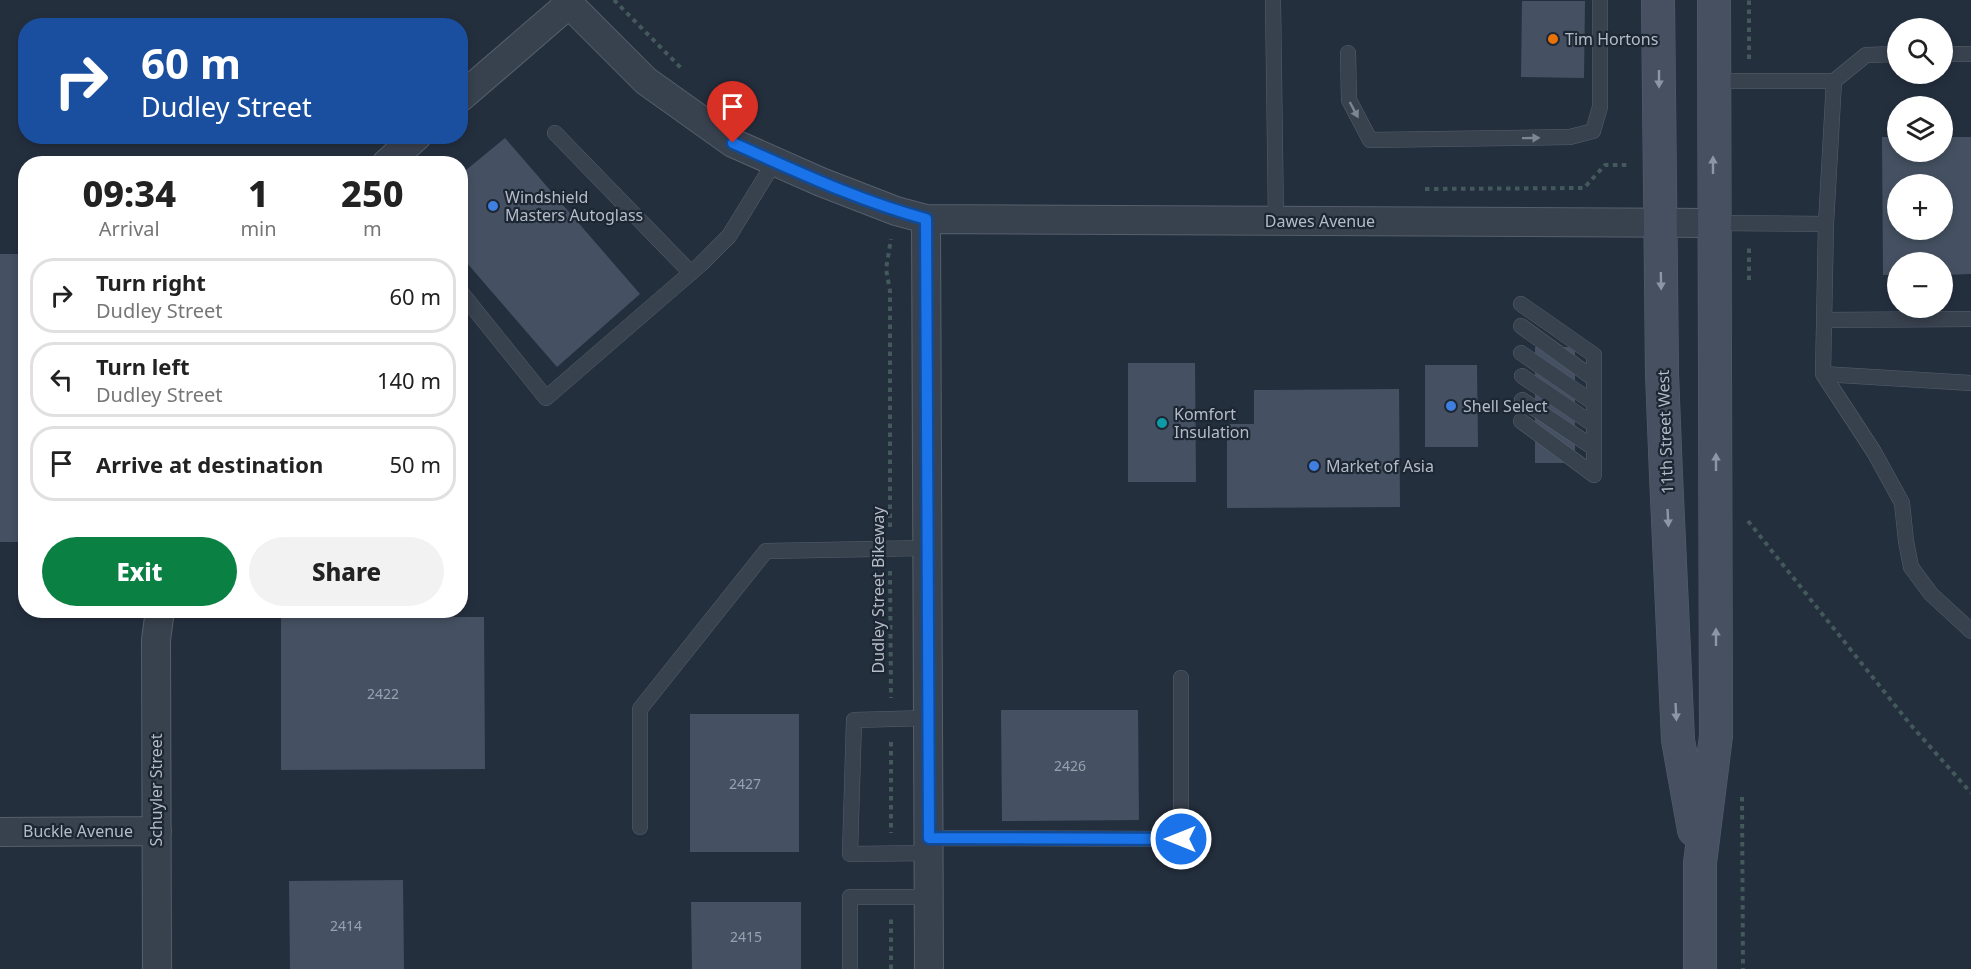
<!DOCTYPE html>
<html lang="en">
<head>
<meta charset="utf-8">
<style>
  :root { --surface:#fff; --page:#f2f2f2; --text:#222; --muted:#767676; --line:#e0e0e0; --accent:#0b8043 }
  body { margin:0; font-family:"Noto Sans",sans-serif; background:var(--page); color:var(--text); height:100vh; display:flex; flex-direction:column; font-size:22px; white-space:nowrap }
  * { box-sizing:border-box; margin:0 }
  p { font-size:20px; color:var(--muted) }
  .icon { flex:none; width:33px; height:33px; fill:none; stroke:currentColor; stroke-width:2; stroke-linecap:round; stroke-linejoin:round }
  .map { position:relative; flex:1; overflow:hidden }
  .details { position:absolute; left:18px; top:156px; width:450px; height:462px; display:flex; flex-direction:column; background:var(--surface); border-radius:24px; box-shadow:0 3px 9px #0003 }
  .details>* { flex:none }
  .top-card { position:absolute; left:18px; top:18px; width:450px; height:126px; border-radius:24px; box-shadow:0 3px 9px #0003; background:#1a4fa0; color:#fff; overflow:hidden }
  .controls { position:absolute; left:1887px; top:18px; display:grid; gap:12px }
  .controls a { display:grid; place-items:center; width:66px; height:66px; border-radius:50%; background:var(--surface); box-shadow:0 3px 9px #0003; font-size:30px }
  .pin { position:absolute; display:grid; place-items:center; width:51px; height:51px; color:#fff; margin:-62px -26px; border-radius:50% 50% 50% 0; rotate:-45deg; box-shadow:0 0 6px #0007 }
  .pin .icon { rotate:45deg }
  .me { position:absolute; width:66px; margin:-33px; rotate:270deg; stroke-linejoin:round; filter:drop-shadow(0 0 4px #0008) }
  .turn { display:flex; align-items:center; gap:21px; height:126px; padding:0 24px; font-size:27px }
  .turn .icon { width:78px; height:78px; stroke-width:2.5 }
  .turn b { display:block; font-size:42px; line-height:51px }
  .eta { display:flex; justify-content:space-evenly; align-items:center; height:102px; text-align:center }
  .eta b { font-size:36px; font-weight:800; line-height:42px }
  .button { display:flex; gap:12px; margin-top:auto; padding:12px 24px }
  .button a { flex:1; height:69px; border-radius:36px; background:var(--accent); color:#fff; font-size:24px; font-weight:800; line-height:69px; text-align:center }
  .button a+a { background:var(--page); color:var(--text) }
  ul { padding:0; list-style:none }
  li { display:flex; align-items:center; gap:18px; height:75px; margin:0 12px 9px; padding:0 12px; border:3px solid var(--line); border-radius:24px }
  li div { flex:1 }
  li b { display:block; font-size:22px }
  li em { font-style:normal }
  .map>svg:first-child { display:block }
</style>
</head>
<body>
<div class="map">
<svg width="1971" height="969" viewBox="0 0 1971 969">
  <rect width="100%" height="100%" fill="#242f3e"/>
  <path fill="#455162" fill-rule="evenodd" d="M 1522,1 L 1585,1 L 1584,78 L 1521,77 Z
    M 1882,137 L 1898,137 L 1898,152 L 1942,152 L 1942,137 L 1971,137 L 1971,274 L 1942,275 L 1942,262 L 1898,262 L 1898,275 L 1883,275 ZM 1898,184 L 1942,184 L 1942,230 L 1898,230 Z
    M 505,138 L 640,294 L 557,367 L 460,255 L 460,175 Z
    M 0,254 L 21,254 L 21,480 L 26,480 L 26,542 L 0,542 Z
    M 1535,347 L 1575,347 L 1575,463 L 1535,463 Z
    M 1128,363 L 1195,363 L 1196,482 L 1128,482 Z
    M 1425,365 L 1477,365 L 1478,447 L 1425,447 Z
    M 1399,389 L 1400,507 L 1227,508 L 1227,424 L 1254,424 L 1254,390 Z
    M 281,617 L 484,617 L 485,769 L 281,770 Z
    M 1001,710 L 1138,710 L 1139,820 L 1002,821 Z
    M 690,714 L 799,714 L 799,852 L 690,852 Z
    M 403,880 L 404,969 L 290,969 L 289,881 Z
    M 691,902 L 801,902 L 801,969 L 692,969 Z"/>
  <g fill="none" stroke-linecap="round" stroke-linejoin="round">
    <defs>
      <path id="lane" d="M 1273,0 L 1276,221
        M 1348,53 L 1349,100 L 1370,140 L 1570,137 L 1593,131 L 1600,107 L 1600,0
        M 1942,54 L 1971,54
        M 1834,81 L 1866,55 L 1898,54
        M 555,133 L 691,273
        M 1713,223 L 1826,224 L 1834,81 L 1714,81
        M 1826,224 L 1823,374 L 1971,383
        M 460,291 L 546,398 L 701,264 L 729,236 L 775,161
        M 1521,304 L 1594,355 L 1594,475
        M 1824,320 L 1971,319
        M 1521,326 L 1594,379
        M 1521,353 L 1594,403
        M 1823,374 L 1874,452 L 1902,503 L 1906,541 L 1911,567 L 1931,594 L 1971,631
        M 1522,376 L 1594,425
        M 1522,400 L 1594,448
        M 1521,421 L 1594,475
        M 928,718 L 854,720 L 850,854 L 929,853
        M 640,827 L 640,709 L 766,551 L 927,548
        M 929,838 L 1181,839 L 1181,678
        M 850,969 L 850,897 L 928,897"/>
      <path id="street" d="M 565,0 L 646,81 L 733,143 L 821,182 L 896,211 L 926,219 L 1713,223
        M 460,98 L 569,4
        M 386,164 L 417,136
        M 926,219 L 929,969
        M 0,832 L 157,831
        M 157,969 L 156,640 L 160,610"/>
      <path id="secondary" d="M 1658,0 L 1662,374 L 1666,475 L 1678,740 L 1694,830
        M 1700,969 L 1700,863 L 1716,736 L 1714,0"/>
    </defs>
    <use href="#lane" stroke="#565f6c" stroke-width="16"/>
    <use href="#street" stroke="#565f6c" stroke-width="30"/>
    <use href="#secondary" stroke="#565f6c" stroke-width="34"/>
    <path stroke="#44595c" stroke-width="4" stroke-dasharray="4.5 4.5" stroke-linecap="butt" d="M 614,0 L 681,68
      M 1749,59 L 1749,0
      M 1425,189 L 1584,188 L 1605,165 L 1629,165
      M 1749,280 L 1749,245
      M 1748,521 L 1910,724 L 1971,793
      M 890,527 L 890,291 L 886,269 L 891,239
      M 890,571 L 891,698
      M 891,742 L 891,833
      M 1742,797 L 1743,969
      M 891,969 L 891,919"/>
    <use href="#lane" stroke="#38414e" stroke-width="15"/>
    <use href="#street" stroke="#38414e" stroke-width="28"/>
    <use href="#secondary" stroke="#465061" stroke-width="33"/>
  </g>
  <defs><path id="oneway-solid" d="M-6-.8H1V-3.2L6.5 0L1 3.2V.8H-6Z" transform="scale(1.5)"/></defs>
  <g fill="#8e96a5">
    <use href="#oneway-solid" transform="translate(1659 79) rotate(90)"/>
    <use href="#oneway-solid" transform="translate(1713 165) rotate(-90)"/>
    <use href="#oneway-solid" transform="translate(1661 281) rotate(89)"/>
    <use href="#oneway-solid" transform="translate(1716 462) rotate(-90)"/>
    <use href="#oneway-solid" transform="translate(1668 518) rotate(87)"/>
    <use href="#oneway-solid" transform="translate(1716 637) rotate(-90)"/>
    <use href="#oneway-solid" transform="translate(1676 712) rotate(87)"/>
  </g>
  <g fill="#7c8592">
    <use href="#oneway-solid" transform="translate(1354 110) rotate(62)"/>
    <use href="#oneway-solid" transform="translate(1531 138) rotate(-1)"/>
  </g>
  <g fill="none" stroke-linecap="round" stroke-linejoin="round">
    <defs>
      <path id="route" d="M 733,143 C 796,171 859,201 926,219 L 929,838 L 1181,839"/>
    </defs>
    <use href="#route" stroke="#114b97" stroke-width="15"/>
    <use href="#route" stroke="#1a73e8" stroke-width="10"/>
  </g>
  <circle fill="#e8710a" stroke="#1d2633" stroke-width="2" cx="1553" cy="39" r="6"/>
  <g fill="#3f7fe0" stroke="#1d2633" stroke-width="2">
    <circle cx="493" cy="206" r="6"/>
    <circle cx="1451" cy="406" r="6"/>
    <circle cx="1314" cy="466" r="6"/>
  </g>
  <circle fill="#0f9aa8" stroke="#1d2633" stroke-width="2" cx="1162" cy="423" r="6"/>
  <g text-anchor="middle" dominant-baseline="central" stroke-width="4.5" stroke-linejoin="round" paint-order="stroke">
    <g font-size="14" fill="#98a1af">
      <text x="383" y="693">2422</text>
      <text x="1070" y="765">2426</text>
      <text x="745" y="783">2427</text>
      <text x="346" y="925">2414</text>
      <text x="746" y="936">2415</text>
    </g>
    <g font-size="16" fill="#b4bcc9" stroke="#1d2633" text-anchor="start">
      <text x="1565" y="39">Tim Hortons</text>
      <text x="505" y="197">Windshield<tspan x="505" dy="18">Masters Autoglass</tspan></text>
      <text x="1463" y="406">Shell Select</text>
      <text x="1174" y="414">Komfort<tspan x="1174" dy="18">Insulation</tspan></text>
      <text x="1326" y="466">Market of Asia</text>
    </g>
    <g font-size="16" fill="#b4bcc9" stroke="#1d2633">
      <text x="1320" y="221">Dawes Avenue</text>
      <text transform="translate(1665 432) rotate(-92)">11th Street West</text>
      <text transform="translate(878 590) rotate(-90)">Dudley Street Bikeway</text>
      <text transform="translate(156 790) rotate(-90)">Schuyler Street</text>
      <text x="78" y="831">Buckle Avenue</text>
    </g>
  </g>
</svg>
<div class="controls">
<a><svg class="icon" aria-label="search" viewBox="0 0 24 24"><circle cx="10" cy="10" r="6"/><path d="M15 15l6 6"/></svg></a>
<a><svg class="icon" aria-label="layers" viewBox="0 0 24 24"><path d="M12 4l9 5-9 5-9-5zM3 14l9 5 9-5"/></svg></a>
<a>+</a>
<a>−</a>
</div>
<div class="pin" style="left:733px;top:143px;background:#d93025"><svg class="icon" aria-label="arrive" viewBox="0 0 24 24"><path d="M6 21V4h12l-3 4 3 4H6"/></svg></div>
<svg class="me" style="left:1181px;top:839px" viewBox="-20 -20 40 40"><circle r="17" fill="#1a73e8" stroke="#fff" stroke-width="3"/><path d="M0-11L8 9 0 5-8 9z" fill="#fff"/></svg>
<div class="top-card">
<div class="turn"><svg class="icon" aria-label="right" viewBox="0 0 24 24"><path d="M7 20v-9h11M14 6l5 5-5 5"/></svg><div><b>60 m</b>Dudley Street</div></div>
</div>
<section class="details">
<div class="eta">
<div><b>09:34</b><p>Arrival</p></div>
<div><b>1</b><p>min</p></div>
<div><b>250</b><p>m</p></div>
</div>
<ul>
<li><svg class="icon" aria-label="right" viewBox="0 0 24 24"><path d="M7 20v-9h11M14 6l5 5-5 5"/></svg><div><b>Turn right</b><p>Dudley Street</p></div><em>60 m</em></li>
<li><svg class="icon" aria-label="left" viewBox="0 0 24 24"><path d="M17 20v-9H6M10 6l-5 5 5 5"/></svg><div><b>Turn left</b><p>Dudley Street</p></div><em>140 m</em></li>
<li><svg class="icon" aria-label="arrive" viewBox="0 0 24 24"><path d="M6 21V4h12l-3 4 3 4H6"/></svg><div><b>Arrive at destination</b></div><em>50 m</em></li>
</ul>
<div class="button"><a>Exit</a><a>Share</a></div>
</section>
</div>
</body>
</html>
